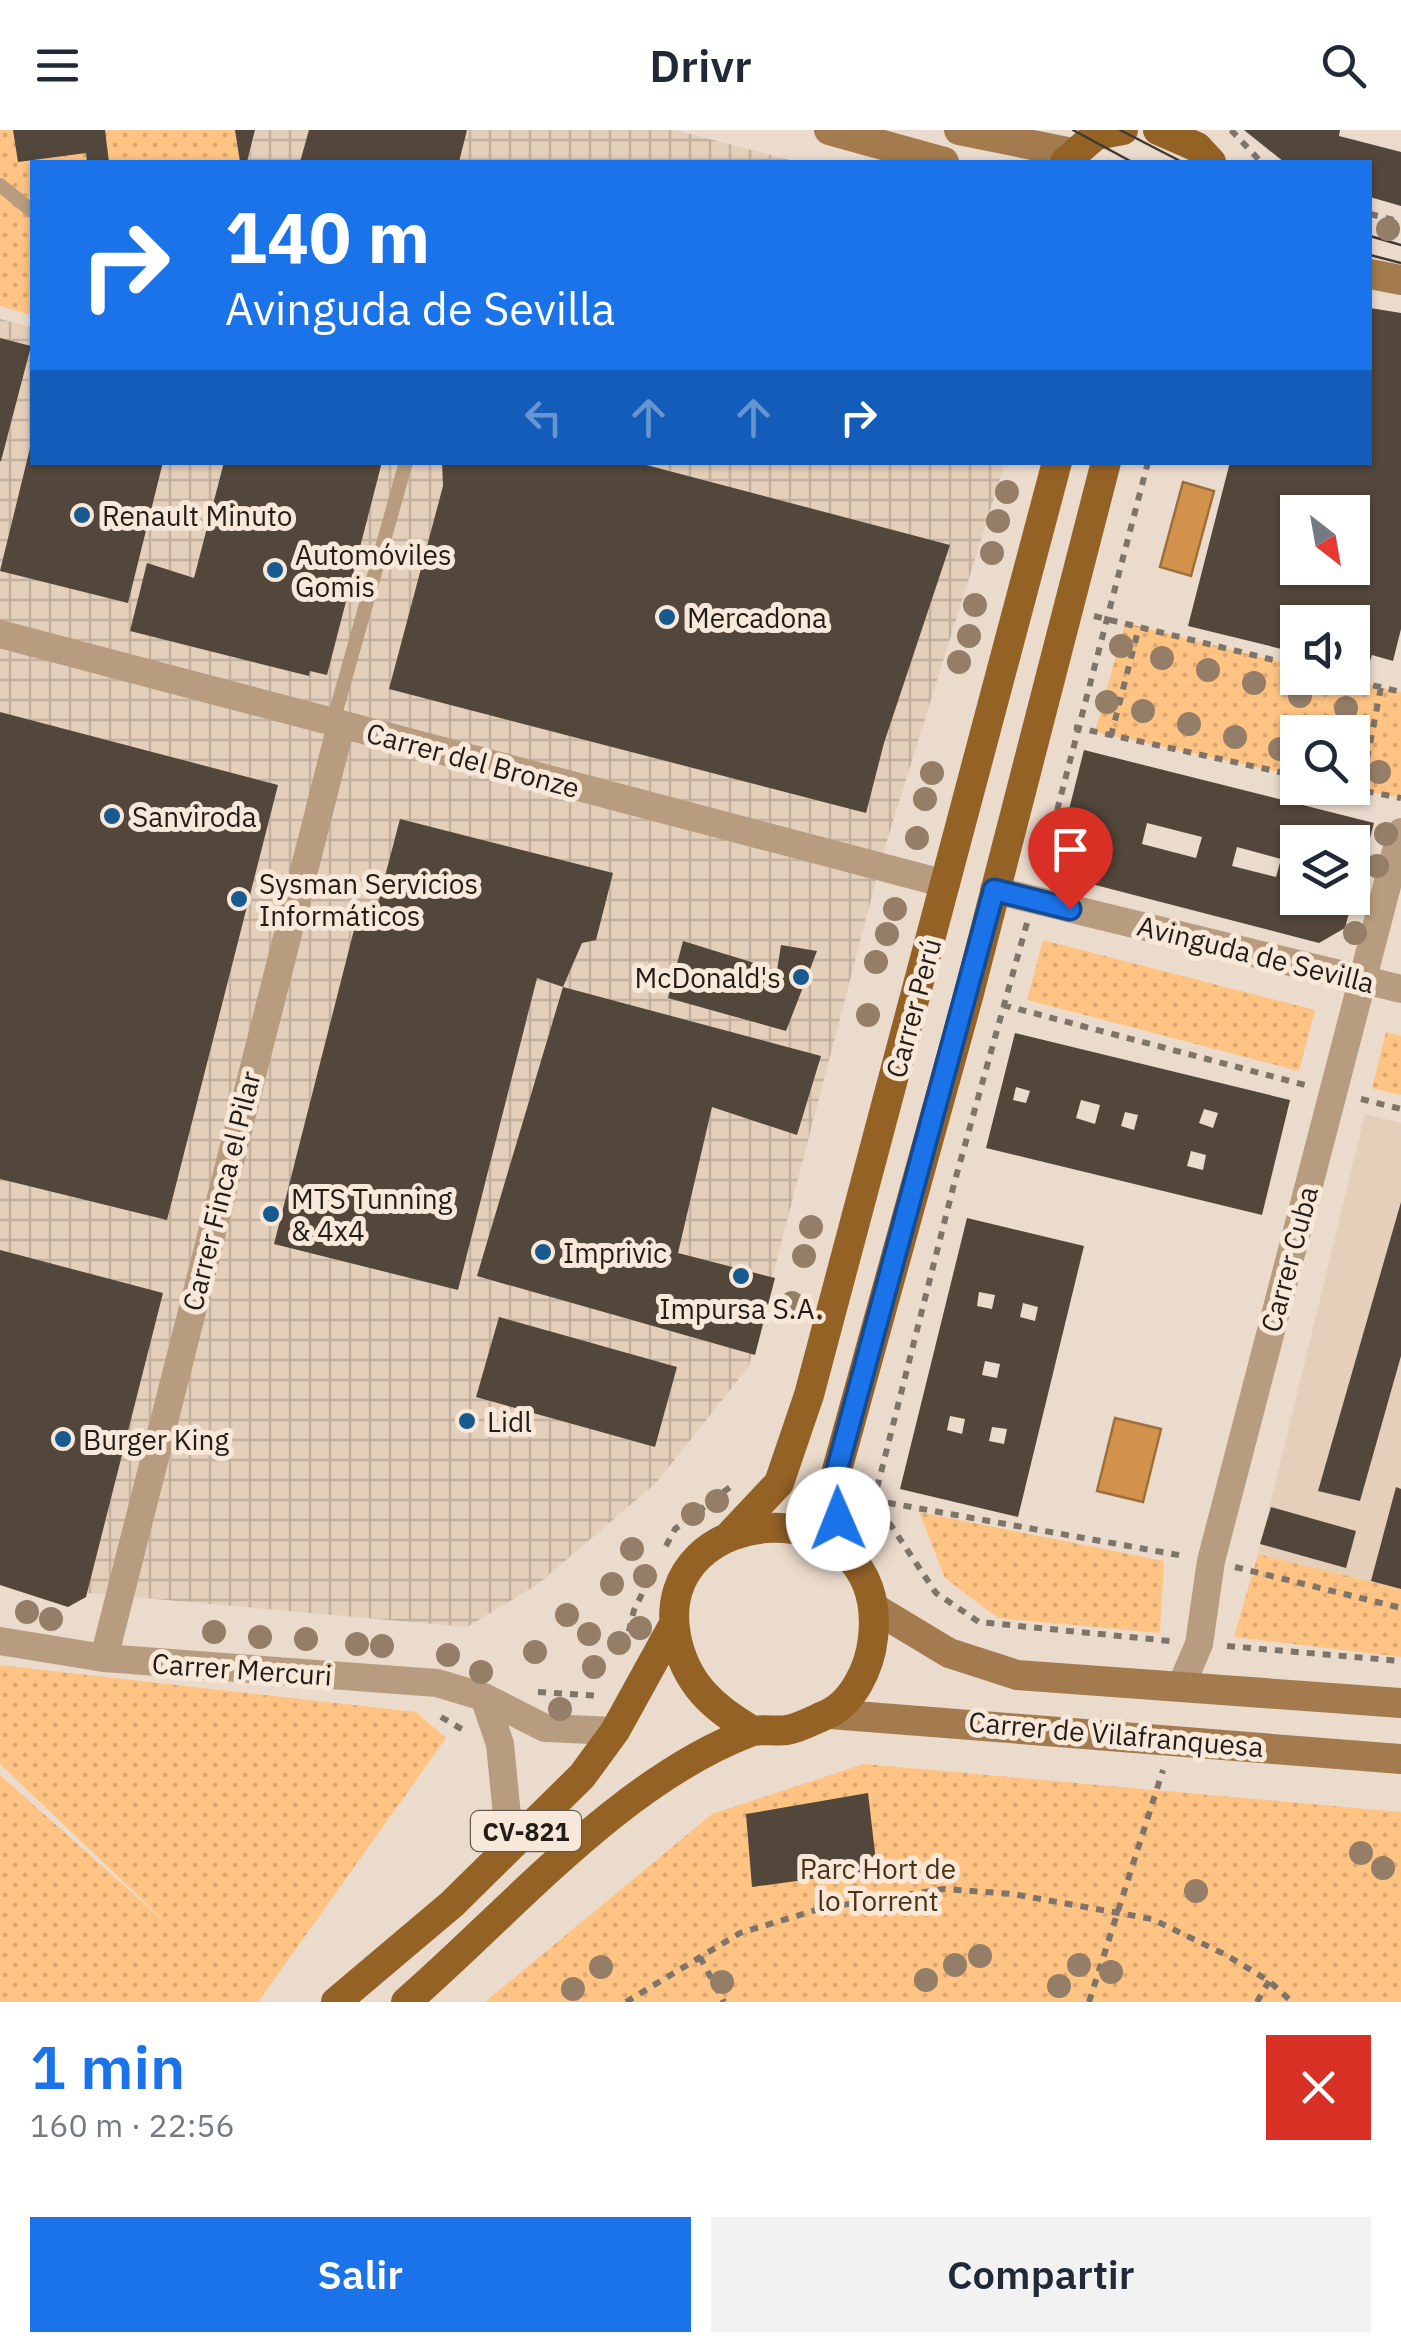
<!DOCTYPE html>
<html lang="es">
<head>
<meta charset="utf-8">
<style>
  :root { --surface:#fff; --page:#f2f2f3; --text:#1f2937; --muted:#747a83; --accent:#1a73e8 }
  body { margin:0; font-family:"IBM Plex Sans",sans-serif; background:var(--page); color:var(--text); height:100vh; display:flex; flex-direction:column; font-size:38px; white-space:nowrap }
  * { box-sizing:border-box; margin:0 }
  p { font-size:32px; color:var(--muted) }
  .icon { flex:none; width:55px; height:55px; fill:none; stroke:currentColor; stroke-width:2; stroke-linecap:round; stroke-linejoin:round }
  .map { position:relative; height:1872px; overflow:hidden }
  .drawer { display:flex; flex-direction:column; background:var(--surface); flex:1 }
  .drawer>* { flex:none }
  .hud { position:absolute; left:30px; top:30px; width:1342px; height:305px; border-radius:0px; box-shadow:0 2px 8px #0004; background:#1a73e8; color:#fff; overflow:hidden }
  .needle { width:65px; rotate:149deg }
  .controls { position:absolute; left:1280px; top:365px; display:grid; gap:20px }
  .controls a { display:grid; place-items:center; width:90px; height:90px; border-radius:0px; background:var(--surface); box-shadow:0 2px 8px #0004; font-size:50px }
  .pin { position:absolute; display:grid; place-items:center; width:85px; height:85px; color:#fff; margin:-102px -42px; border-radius:50% 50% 50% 0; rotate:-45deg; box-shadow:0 0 10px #0007 }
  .pin .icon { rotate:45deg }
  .me { position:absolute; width:110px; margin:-55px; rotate:359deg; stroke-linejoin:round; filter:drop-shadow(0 0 8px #0008) }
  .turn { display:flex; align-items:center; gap:35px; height:210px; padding:0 30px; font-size:45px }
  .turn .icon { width:130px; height:130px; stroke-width:2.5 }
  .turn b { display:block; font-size:70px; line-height:85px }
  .lanes { display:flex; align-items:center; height:95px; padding:0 30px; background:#0003; justify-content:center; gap:50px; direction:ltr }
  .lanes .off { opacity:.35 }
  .round { display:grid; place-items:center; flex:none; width:105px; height:105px; border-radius:0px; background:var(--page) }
  .overview { display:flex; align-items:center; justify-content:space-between; height:170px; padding:0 30px }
  h1 { font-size:60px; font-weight:600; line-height:75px; color:var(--accent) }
  .button { display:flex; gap:20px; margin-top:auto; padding:20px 30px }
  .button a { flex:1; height:115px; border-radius:0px; background:var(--accent); color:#fff; font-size:40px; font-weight:600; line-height:115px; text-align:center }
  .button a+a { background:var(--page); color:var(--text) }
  header { display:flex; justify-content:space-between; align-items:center; height:130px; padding:0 30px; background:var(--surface); font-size:45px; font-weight:600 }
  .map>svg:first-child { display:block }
</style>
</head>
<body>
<header><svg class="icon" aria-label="menu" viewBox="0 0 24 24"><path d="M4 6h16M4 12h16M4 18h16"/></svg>Drivr<svg class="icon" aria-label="search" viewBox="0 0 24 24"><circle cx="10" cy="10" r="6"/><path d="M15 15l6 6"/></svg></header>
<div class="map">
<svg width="1401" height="1872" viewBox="0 0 1401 1872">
  <defs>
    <pattern id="industrial-grid" width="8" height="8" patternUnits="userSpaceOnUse" patternTransform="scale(2.5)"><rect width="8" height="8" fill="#e4cfbb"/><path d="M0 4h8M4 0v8" fill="none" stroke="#c3b1a0"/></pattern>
    <pattern id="green-dots" width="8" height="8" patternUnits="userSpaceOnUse" patternTransform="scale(2.5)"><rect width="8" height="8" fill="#ffc383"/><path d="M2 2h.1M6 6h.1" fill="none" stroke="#daa770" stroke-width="1.8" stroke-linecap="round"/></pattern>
  </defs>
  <rect width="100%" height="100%" fill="#ebdbcc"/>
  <path fill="#e4cfbb" d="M 1365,984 L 1401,993 L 1401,1459 L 1258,1424 Z"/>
  <path fill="url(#industrial-grid)" d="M 256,0 L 675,0 L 798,32 L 247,32 Z
    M 0,189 L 32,197 L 32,332 L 1005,333 L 884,720 L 749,1236 L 656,1353 L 538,1454 L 467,1497 L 21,1457 L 0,1446 Z"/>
  <path fill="url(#green-dots)" d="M 0,0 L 252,0 L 242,32 L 32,32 L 32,185 L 0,176 Z
    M 1125,493 L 1297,536 L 1298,548 L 1342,548 L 1401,562 L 1401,668 L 1350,658 L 1352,602 L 1298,602 L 1297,646 L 1095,602 Z
    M 1043,810 L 1315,880 L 1299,941 L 1027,870 Z
    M 1386,902 L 1401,906 L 1401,965 L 1372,958 Z
    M 919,1382 L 1164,1431 L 1160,1503 L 998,1488 L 945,1448 Z
    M 1258,1424 L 1401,1459 L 1401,1527 L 1234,1507 Z
    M 0,1535 L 416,1582 L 446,1608 L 258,1872 L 0,1872 L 0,1645 L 174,1800 L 0,1634 Z
    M 864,1634 L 1401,1682 L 1401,1872 L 485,1872 L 712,1684 Z"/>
  <path fill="#d2924b" stroke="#9d6f3b" stroke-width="2.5" d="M 1183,352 L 1214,361 L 1191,446 L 1160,437 Z
    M 1115,1288 L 1161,1299 L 1143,1372 L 1097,1361 Z"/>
  <path fill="#53463a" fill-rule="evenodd" d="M 13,0 L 105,0 L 109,32 L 87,32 L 86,23 L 18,32 Z
    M 235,0 L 255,0 L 247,32 L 240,32 Z
    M 309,0 L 467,0 L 459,32 L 300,32 Z
    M 1244,0 L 1340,0 L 1339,6 L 1401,22 L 1401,76 L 1370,67 L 1370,32 L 1284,32 Z
    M 1370,178 L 1401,183 L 1401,499 L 1393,531 L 1372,525 L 1367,540 L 1352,537 L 1352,492 L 1298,492 L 1298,523 L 1188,496 L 1230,332 L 1370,332 ZM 1298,382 L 1352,382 L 1352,438 L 1298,438 Z
    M 0,208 L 31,216 L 1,331 L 0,331 Z
    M 31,314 L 32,332 L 163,332 L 128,473 L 0,441 Z
    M 224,332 L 382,332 L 327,545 L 310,541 L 309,546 L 130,501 L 147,433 L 194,448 Z
    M 442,332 L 635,332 L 950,415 L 884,613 L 866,683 L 389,559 L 443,356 Z
    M 0,582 L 278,655 L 167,1090 L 0,1049 Z
    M 1084,620 L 1374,693 L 1354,767 L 1352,712 L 1298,712 L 1298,768 L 1353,768 L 1345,798 L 1319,813 L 1076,750 L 1057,727 ZM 1147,693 L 1202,707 L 1196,728 L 1142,714 ZM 1237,717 L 1281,729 L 1276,747 L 1232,736 Z
    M 400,689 L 613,743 L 596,810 L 582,813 L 563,857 L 537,848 L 458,1160 L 274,1114 L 357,788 L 373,792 Z
    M 683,811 L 777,840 L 781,815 L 817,821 L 786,901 L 668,868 Z
    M 563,857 L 821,926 L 797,1005 L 712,977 L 678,1123 L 775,1148 L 755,1225 L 477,1146 Z
    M 1015,903 L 1290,970 L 1262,1085 L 986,1018 ZM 1016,957 L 1030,961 L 1026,973 L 1013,970 ZM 1081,970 L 1100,975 L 1095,994 L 1076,988 ZM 1204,979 L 1218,983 L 1213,998 L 1199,993 ZM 1125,982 L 1138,985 L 1134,1000 L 1121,996 ZM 1191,1021 L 1206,1025 L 1203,1040 L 1187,1036 Z
    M 1401,1072 L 1401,1226 L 1360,1371 L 1318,1361 Z
    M 967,1088 L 1084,1116 L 1018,1387 L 900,1359 ZM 979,1162 L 995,1165 L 992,1179 L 977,1176 ZM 1023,1173 L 1038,1177 L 1035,1191 L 1020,1187 ZM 985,1231 L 1000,1234 L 997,1248 L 982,1245 ZM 950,1286 L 965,1289 L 962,1304 L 947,1300 ZM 992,1297 L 1007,1299 L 1004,1314 L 989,1311 Z
    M 0,1120 L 163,1163 L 86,1467 L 68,1477 L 0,1455 Z
    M 499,1187 L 677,1237 L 655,1317 L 476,1267 Z
    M 1396,1357 L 1401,1359 L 1401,1459 L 1371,1451 Z
    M 1271,1377 L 1356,1401 L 1346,1438 L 1260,1414 Z
    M 868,1663 L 877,1740 L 752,1757 L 746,1684 Z"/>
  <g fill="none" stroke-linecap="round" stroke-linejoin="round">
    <path stroke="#7e746a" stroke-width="6" stroke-dasharray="8 8" stroke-linecap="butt" d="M 1231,0 L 1261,32
      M 1370,84 L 1401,92
      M 1094,486 L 1298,536
      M 1342,548 L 1401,562
      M 1074,597 L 1298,646
      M 1111,606 L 1139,497
      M 1350,658 L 1401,668
      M 1361,660 L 1381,557
      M 1041,742 L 1148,332
      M 1027,793 L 954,1054 L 874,1370 L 936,1463 L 979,1492 L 1170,1511
      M 1003,875 L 1305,955
      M 1361,969 L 1401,979
      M 872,1370 L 1184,1426
      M 666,1416 L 675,1399 L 730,1357
      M 1235,1437 L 1401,1478
      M 1227,1516 L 1401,1531
      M 625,1517 L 634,1480 L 647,1454
      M 538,1562 L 601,1566
      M 441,1587 L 465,1601
      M 700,1827 L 724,1872
      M 626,1872 L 740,1803 L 823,1778 L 944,1759 L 1013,1764 L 1152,1789 L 1226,1825 L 1269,1851 L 1292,1872
      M 1089,1872 L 1163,1640
      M 1257,1872 L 1269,1851"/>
    <path stroke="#b89c7f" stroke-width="14" d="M 0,55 L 32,81
      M 333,592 L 406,332"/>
    <path stroke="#b89c7f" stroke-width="28" d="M 0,504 L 946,754
      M 994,760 L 1401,859
      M 0,1511 L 104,1528 L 437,1553 L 484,1567 L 545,1598 L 615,1601
      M 104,1528 L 341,595
      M 1181,1556 L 1199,1514 L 1211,1431 L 1401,702
      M 484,1567 L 500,1614 L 510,1716"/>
    <path stroke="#a47b4e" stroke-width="30" d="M 829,0 L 944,32
      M 959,0 L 1072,23
      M 1370,144 L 1401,150
      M 876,1479 L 949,1523 L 1017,1545 L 1401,1573
      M 830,1584 L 1401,1629"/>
    <path stroke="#956226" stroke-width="30" d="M 1158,0 L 1197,17 L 1211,32
      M 1065,32 L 1096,5 L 1123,0
      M 731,1404 L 779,1353 L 809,1265 L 1057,332
      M 843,1420 L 832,1358 L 968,867 L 1106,332
      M 336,1872 L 452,1774 L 582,1646 L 615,1601 L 674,1494
      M 406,1872 C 510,1782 619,1652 750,1602 C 762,1598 775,1602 787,1600 C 799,1598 812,1591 823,1586 C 853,1575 870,1537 873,1508 C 890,1354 651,1369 676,1506 C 685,1553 713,1578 753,1601"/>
    <path stroke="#413a32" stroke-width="2.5" d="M 1073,0 L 1132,32
      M 1120,0 L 1182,32
      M 1370,106 L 1401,115
      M 1370,125 L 1401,133"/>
  </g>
  <g fill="#947e67">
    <circle cx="1388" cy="99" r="12"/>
    <circle cx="1007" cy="362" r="12"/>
    <circle cx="998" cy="391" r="12"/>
    <circle cx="992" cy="423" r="12"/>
    <circle cx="975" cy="475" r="12"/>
    <circle cx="969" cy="506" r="12"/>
    <circle cx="1121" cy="516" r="12"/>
    <circle cx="1162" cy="528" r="12"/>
    <circle cx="959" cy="532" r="12"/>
    <circle cx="1208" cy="540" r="12"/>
    <circle cx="1254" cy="553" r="12"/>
    <circle cx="1300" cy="566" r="12"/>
    <circle cx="1107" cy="572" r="12"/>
    <circle cx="1346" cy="578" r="12"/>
    <circle cx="1143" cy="581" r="12"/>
    <circle cx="1189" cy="594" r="12"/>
    <circle cx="1235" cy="607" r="12"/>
    <circle cx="1280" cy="619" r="12"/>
    <circle cx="1379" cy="642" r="12"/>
    <circle cx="932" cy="643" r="12"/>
    <circle cx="925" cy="669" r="12"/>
    <circle cx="1386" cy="704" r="12"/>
    <circle cx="917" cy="708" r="12"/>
    <circle cx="1377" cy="736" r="12"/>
    <circle cx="895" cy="779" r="12"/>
    <circle cx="1355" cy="803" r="12"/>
    <circle cx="887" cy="804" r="12"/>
    <circle cx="876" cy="832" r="12"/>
    <circle cx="868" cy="885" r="12"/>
    <circle cx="811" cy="1097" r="12"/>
    <circle cx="804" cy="1126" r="12"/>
    <circle cx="792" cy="1173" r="12"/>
    <circle cx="717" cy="1371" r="12"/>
    <circle cx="693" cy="1384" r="12"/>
    <circle cx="632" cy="1419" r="12"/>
    <circle cx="645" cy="1446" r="12"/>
    <circle cx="612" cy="1454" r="12"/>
    <circle cx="27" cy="1482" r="12"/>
    <circle cx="567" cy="1485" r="12"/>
    <circle cx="51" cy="1489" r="12"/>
    <circle cx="640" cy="1498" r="12"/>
    <circle cx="214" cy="1502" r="12"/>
    <circle cx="589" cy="1504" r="12"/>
    <circle cx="260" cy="1507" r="12"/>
    <circle cx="306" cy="1509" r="12"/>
    <circle cx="619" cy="1513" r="12"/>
    <circle cx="357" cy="1514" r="12"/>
    <circle cx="382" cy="1516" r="12"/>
    <circle cx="535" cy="1522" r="12"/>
    <circle cx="448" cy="1525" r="12"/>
    <circle cx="594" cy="1537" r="12"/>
    <circle cx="481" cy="1542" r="12"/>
    <circle cx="560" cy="1579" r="12"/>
    <circle cx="1361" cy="1723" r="12"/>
    <circle cx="1383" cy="1738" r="12"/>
    <circle cx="1196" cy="1761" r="12"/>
    <circle cx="980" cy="1826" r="12"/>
    <circle cx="955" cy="1835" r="12"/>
    <circle cx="1079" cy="1835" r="12"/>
    <circle cx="601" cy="1837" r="12"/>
    <circle cx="1111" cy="1842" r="12"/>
    <circle cx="926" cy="1850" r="12"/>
    <circle cx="722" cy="1852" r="12"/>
    <circle cx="1059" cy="1856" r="12"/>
    <circle cx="573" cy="1859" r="12"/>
  </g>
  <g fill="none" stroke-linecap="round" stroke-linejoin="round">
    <defs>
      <path id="route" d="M 838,1389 L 832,1358 L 994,760 L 1070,779"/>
    </defs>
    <use href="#route" stroke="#114b97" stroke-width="25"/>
    <use href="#route" stroke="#1a73e8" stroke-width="18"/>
  </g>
  <g fill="#165a8f" stroke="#f8e8d9" stroke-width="4">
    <circle cx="82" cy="385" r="10"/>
    <circle cx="275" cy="440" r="10"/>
    <circle cx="667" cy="487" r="10"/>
    <circle cx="112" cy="686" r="10"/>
    <circle cx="239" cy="769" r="10"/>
    <circle cx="801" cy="847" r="10"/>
    <circle cx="271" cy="1084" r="10"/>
    <circle cx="543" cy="1122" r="10"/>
    <circle cx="741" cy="1146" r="10"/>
    <circle cx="467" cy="1291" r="10"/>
    <circle cx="63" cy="1309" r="10"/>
  </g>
  <g text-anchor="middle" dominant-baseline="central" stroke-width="10" stroke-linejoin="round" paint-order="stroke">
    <rect fill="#f8e8d9" stroke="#625a51" stroke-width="2.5" x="471" y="1681" width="110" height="40" rx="8"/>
    <g font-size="25" font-weight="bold" fill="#221d17">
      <text x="526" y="1701">CV-821</text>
    </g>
    <g font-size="28" fill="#221d17" stroke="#f8e8d9" text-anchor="start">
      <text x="102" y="385">Renault Minuto</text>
      <text x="295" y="424">Automóviles<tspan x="295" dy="32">Gomis</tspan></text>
      <text x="687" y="487">Mercadona</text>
      <text x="132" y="686">Sanviroda</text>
      <text x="259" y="753">Sysman Servicios<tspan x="259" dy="32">Informáticos</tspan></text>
      <text x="781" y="847" text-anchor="end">McDonald's</text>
      <text x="291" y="1068">MTS Tunning<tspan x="291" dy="32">&amp; 4x4</tspan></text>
      <text x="563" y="1122">Imprivic</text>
      <text x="741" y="1178" text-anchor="middle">Impursa S.A.</text>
      <text x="487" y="1291">Lidl</text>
      <text x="83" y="1309">Burger King</text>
    </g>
    <g font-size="28" fill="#221d17" stroke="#f8e8d9">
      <text transform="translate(473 630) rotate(15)">Carrer del Bronze</text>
      <text transform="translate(1256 824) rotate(14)">Avinguda de Sevilla</text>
      <text transform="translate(913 878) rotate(-75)">Carrer Perú</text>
      <text transform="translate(221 1061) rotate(-76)">Carrer Finca el Pilar</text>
      <text transform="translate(1289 1129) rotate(-75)">Carrer Cuba</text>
      <text transform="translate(242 1539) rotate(4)">Carrer Mercuri</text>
      <text transform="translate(1116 1604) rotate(5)">Carrer de Vilafranquesa</text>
    </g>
    <g font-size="28" fill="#4d3214" stroke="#f8e8d9">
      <text x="878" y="1738">Parc Hort de<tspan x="878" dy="32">lo Torrent</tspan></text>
    </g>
  </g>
</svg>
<div class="controls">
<a><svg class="needle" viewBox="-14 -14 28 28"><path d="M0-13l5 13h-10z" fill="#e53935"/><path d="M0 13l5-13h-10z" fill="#747a83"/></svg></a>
<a><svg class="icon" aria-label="sound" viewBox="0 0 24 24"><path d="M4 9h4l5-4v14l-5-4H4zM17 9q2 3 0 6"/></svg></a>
<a><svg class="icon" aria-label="search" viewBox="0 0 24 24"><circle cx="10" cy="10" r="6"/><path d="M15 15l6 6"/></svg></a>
<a><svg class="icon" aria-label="layers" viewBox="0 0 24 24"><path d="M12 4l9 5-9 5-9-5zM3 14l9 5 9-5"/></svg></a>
</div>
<div class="pin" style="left:1070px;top:779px;background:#d93025"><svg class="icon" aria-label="arrive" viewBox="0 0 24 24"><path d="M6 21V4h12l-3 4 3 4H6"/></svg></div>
<svg class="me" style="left:838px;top:1389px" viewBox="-20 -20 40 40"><circle r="19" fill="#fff"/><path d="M0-13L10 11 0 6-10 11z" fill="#1a73e8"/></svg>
<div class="hud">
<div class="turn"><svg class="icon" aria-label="right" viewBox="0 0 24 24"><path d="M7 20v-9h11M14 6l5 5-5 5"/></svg><div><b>140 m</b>Avinguda de Sevilla</div></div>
<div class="lanes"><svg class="icon off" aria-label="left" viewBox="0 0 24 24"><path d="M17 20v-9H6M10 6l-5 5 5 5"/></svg><svg class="icon off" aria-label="ahead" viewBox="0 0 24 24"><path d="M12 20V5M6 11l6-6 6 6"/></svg><svg class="icon off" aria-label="ahead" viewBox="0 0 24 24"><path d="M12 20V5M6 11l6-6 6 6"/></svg><svg class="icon" aria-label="right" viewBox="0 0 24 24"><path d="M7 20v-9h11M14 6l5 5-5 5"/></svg></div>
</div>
</div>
<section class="drawer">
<div class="overview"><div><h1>1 min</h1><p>160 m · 22:56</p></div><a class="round" style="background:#d93025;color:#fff"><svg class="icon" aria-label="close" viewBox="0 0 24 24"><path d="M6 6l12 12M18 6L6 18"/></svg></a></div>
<div class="button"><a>Salir</a><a>Compartir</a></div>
</section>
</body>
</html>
